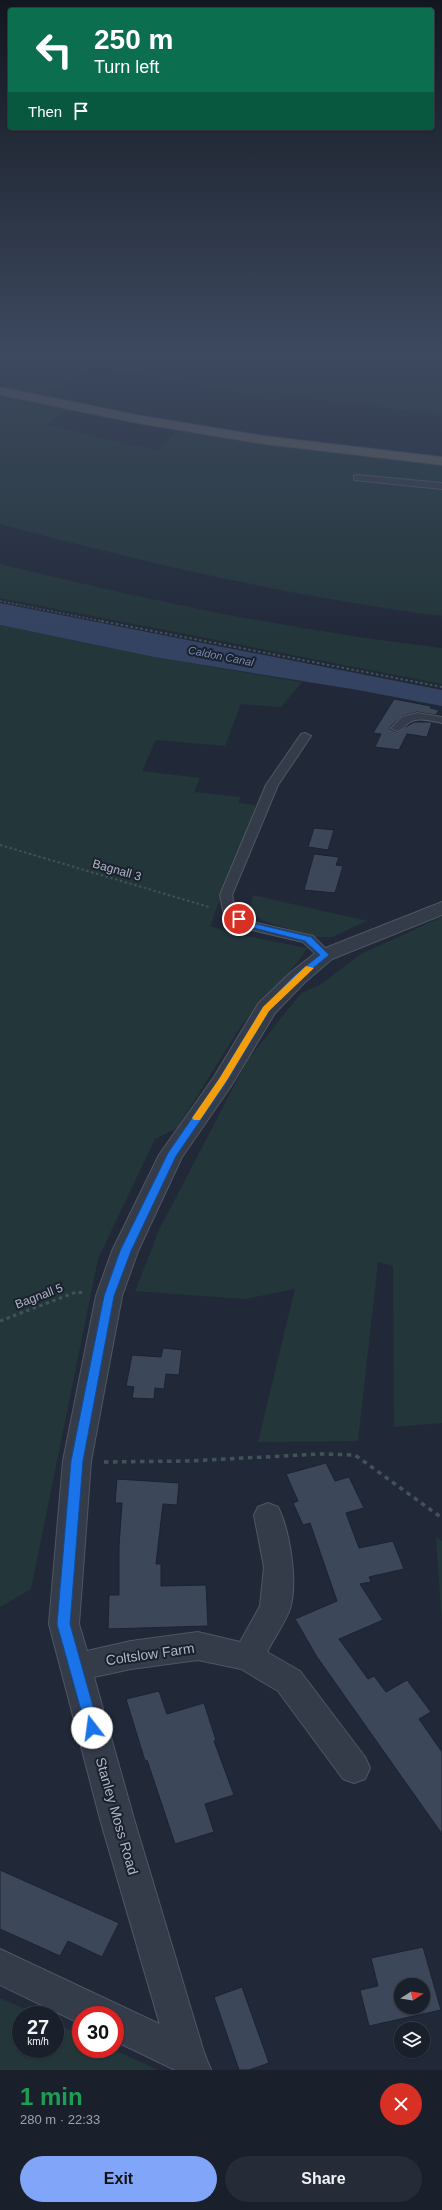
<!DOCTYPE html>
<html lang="en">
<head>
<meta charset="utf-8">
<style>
  :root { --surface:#191f2b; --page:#262c37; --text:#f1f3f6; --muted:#9fa2a9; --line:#373d47; --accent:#81a6f9 }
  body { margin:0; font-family:Helvetica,sans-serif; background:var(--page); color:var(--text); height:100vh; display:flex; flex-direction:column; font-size:15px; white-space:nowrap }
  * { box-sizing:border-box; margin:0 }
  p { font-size:13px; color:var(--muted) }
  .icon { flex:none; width:22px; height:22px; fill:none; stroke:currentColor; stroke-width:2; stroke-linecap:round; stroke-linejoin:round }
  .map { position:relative; height:2070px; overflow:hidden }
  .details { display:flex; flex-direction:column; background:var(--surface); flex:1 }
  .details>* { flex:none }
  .hud { position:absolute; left:8px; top:8px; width:426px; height:122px; border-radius:4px; box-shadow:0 1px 3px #0004,0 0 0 1px var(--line); background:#0b6e4f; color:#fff; overflow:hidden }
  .needle { width:26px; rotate:78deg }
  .buttons { position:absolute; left:394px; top:1978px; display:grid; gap:8px }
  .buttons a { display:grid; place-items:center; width:36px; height:36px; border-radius:50%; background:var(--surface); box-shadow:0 1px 3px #0004,0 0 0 1px var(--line); font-size:20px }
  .speed { position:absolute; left:12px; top:2006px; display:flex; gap:8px; font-size:20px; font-weight:700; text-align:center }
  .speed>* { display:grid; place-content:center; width:52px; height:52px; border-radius:50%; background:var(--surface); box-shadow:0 1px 3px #0004,0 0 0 1px var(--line); line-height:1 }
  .speed small { font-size:10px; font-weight:400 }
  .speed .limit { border:6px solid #d22; background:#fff; color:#111 }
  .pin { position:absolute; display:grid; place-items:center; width:34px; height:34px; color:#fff; margin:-17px; border:2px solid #fff; border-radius:50%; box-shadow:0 1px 4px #0007 }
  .me { position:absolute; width:44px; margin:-22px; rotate:345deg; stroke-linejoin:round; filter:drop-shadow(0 0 3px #0008) }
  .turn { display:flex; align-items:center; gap:14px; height:84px; padding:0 20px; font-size:18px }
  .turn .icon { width:52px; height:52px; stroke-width:2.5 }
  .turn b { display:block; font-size:28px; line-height:34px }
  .then { display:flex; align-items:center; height:38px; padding:0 20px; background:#0003; gap:8px; font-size:15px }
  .round { display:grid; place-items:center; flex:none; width:42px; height:42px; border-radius:21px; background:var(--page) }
  .headline { display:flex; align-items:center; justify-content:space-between; height:68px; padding:0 20px }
  h1 { font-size:24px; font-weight:800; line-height:30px; color:#1e9e55 }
  .primary-button { display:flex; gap:8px; margin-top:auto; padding:8px 20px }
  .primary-button a { flex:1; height:46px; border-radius:24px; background:var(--accent); color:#111; font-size:16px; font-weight:800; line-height:46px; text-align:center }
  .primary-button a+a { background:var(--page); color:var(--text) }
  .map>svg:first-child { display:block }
</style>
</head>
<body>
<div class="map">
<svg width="442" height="2070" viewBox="0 0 442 2070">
  <rect width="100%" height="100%" fill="#212939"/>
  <path fill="#23363a" d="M 0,350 L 233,350 L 262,357 L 257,350 L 442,350 L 442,414 L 288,396 L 278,400 L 265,400 L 228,390 L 94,366 L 43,395 L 0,384 Z
    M 0,394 L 68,409 L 45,425 C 83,432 121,444 160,450 L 177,430 L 442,464 L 442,616 C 292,597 146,563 0,524 Z
    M 0,564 C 146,600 293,631 442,648 L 442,684 L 0,598 Z
    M 0,625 L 154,657 L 302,682 L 281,707 L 241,704 L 225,746 L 156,740 L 142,771 L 200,778 L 194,792 L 240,797 L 239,803 L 256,805 L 210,926 L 236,934 L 307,948 L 300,959 L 241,1026 L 177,1128 L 155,1139 L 98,1259 L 31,1589 L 0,1607 Z
    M 253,895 L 367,921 L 332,937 L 315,937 L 261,920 L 250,909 Z
    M 442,917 L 442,1423 L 394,1427 L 393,1266 L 378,1262 L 358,1441 L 258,1442 L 295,1289 L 245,1299 L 135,1291 L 159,1230 L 247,1061 L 301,993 L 320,985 L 361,954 Z
    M 436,1538 L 442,1541 L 442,1624 Z
    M 0,1998 L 39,2015 L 21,2015 L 21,2049 L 55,2049 L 55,2023 L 81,2035 L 81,2049 L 112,2049 L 158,2070 L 0,2070 Z"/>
  <path fill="#344361" d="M 0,603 L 442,690 L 442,706 L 358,690 L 154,657 L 0,625 Z"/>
  <path fill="#3c4759" stroke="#1c2230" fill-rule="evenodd" d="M 394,699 L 431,706 L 430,708 L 439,710 L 436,715 L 417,712 L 402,716 L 390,727 L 390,729 L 397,732 L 414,722 L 432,722 L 427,737 L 407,734 L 399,750 L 375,747 L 381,734 L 373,733 Z
    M 314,828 L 334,830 L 328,850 L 308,847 Z
    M 314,854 L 339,857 L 336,865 L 343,866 L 335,893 L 304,890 Z
    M 163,1348 L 182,1350 L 179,1375 L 166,1374 L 164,1389 L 155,1388 L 154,1399 L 132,1398 L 134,1387 L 126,1386 L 132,1355 L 161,1357 Z
    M 326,1463 L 335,1481 L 349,1477 L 364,1508 L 346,1513 L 359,1548 L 393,1541 L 404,1569 L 369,1577 L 371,1582 L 360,1584 L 383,1620 L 339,1639 L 368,1679 L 374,1676 L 386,1692 L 407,1680 L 431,1712 L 419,1719 L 442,1752 L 442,1834 L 317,1657 L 295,1619 L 337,1601 L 310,1523 L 303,1525 L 293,1503 L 298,1501 L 286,1474 Z
    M 117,1479 L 179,1483 L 177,1505 L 163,1504 L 156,1564 L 161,1564 L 161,1586 L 206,1585 L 208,1626 L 108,1629 L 109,1595 L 119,1595 L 119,1546 L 122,1503 L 115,1503 Z
    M 159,1691 L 167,1714 L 204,1703 L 216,1740 L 214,1741 L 234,1795 L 205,1804 L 214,1832 L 175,1844 L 147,1760 L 145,1761 L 126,1699 Z
    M 0,1870 L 119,1923 L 102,1957 L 68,1941 L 60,1956 L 0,1929 Z
    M 423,1947 L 441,2010 L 369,2026 L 360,1990 L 378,1986 L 371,1958 ZM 401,1985 L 423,1985 L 423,2007 L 401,2007 Z
    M 242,1987 L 269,2063 L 249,2070 L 239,2070 L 214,1997 Z"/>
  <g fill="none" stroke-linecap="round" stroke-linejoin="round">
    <defs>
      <path id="service" d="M 357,475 L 442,483 L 442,489 L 354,480 L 354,476 Z
        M 417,713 L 442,717 L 442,723 C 432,721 419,717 410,722 C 405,725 403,730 397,731 L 391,728 L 402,717 Z
        M 305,733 L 311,736 L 278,785 L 232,895 L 235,910 L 253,922 L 313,936 L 332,955 L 325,959 L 320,958 L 303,942 L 244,928 L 224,915 L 220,895 L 266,785 L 301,734 Z"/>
      <path id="minor" d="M 442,902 L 442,915 L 332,959 L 305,982 L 275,1013 L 231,1086 L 182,1157 L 138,1251 L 122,1296 L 91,1461 L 79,1624 L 87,1651 L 131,1641 L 198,1632 L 240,1642 L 260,1606 L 264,1567 L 254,1515 L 258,1507 L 268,1503 L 278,1507 C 290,1531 298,1582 290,1609 C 285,1623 274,1638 267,1652 L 300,1671 L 365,1757 L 370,1768 L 365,1779 L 354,1783 L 343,1779 L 278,1691 L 241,1669 L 198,1660 L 131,1669 L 94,1677 L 134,1819 L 205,2056 L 200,2069 L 177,2070 L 174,2069 L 169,2056 L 100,1819 L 49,1624 L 63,1461 L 96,1296 L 112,1251 L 159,1155 L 214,1077 L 258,1004 L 291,972 L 318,951 Z"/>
      <path id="tertiary" d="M 0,1949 L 200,2043 L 211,2070 L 175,2070 L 115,2041 L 115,2015 L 81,2015 L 81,2024 L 0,1985 Z"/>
      <path id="trunk" d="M 0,387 L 137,415 L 264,436 L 442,457 L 442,465 L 264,444 L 137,423 L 0,395 Z"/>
    </defs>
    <use href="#service" stroke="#4f5664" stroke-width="2"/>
    <use href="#minor" stroke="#4f5664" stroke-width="2"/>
    <use href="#tertiary" stroke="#4f5664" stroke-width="2"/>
    <use href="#trunk" stroke="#3f4654" stroke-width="2"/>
    <path stroke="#405357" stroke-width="1.5" stroke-dasharray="2 2" stroke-linecap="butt" d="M 0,601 L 106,622"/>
    <path stroke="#405357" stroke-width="2" stroke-dasharray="2.5 2.5" stroke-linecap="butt" d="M 101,621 L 442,687
      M 0,845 L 209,907"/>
    <path stroke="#405357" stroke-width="3" stroke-dasharray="3.5 3.5" stroke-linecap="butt" d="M 0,1321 L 76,1292 L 84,1293"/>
    <path stroke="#405357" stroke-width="3.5" stroke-dasharray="4.5 4.5" stroke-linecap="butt" d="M 104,1462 L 187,1461 L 322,1454 L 355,1455 L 442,1518"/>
    <use href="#service" fill="#343b49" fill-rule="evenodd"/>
    <use href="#minor" fill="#343b49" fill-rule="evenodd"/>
    <use href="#tertiary" fill="#343b49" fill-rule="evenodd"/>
    <use href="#trunk" fill="#61605e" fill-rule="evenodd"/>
  </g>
  <linearGradient id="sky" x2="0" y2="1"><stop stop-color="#12171f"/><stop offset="0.55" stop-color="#3d495f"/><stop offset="1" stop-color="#3d495f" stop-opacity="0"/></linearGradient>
  <rect width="442" height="640" fill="url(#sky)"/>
  <path fill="#1a73e8" stroke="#114b97" d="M 239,916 L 252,923 L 311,937 L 329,955 L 301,978 L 269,1011 L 226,1083 L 176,1156 L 131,1251 L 114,1296 L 83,1461 L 70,1624 L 99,1728 L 97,1732 L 92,1734 L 88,1732 L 86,1728 L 57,1624 L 71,1461 L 104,1296 L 120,1251 L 168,1153 L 219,1079 L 263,1007 L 295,975 L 320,955 L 305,941 L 246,926 L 235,919 Z"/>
  <path fill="#f59e0b" d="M 306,966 L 314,968 L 269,1011 L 227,1080 L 200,1120 L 194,1120 L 192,1118 L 219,1079 L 263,1007 Z"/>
  <g text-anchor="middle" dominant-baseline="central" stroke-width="4" stroke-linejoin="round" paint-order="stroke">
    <g font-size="11" font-style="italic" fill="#768aaf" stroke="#1a202e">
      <text transform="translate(221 656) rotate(11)">Caldon Canal</text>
    </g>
    <g font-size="12" fill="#afb6c6" stroke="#1a202e">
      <text transform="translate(117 870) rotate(16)">Bagnall 3</text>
      <text transform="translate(39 1296) rotate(-21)">Bagnall 5</text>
    </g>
    <g font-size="14" fill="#afb6c6" stroke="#1a202e">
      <text transform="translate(150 1654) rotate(-8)">Coltslow Farm</text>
      <text transform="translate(117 1816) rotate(74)">Stanley Moss Road</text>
    </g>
  </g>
</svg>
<div class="buttons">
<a><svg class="needle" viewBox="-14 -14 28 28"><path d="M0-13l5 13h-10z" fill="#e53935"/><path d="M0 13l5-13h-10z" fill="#9fa2a9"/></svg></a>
<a><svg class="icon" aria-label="layers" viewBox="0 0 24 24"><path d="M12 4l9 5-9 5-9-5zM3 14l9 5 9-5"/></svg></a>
</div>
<div class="speed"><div>27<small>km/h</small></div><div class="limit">30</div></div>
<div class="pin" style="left:239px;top:919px;background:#d93025"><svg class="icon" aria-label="arrive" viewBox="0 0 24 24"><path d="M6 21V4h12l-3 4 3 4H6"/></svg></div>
<svg class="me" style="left:92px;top:1728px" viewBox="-20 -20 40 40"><circle r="19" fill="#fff"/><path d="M0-13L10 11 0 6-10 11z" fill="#1a73e8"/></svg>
<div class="hud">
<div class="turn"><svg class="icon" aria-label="left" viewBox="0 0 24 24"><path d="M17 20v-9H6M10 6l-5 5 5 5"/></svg><div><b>250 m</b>Turn left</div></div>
<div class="then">Then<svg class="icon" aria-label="arrive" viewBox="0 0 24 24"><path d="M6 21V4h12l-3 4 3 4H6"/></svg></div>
</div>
</div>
<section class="details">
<div class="headline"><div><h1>1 min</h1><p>280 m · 22:33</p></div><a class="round" style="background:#d93025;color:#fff"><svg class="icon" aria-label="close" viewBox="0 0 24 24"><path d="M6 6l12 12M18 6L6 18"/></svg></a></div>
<div class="primary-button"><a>Exit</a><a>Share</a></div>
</section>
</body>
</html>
